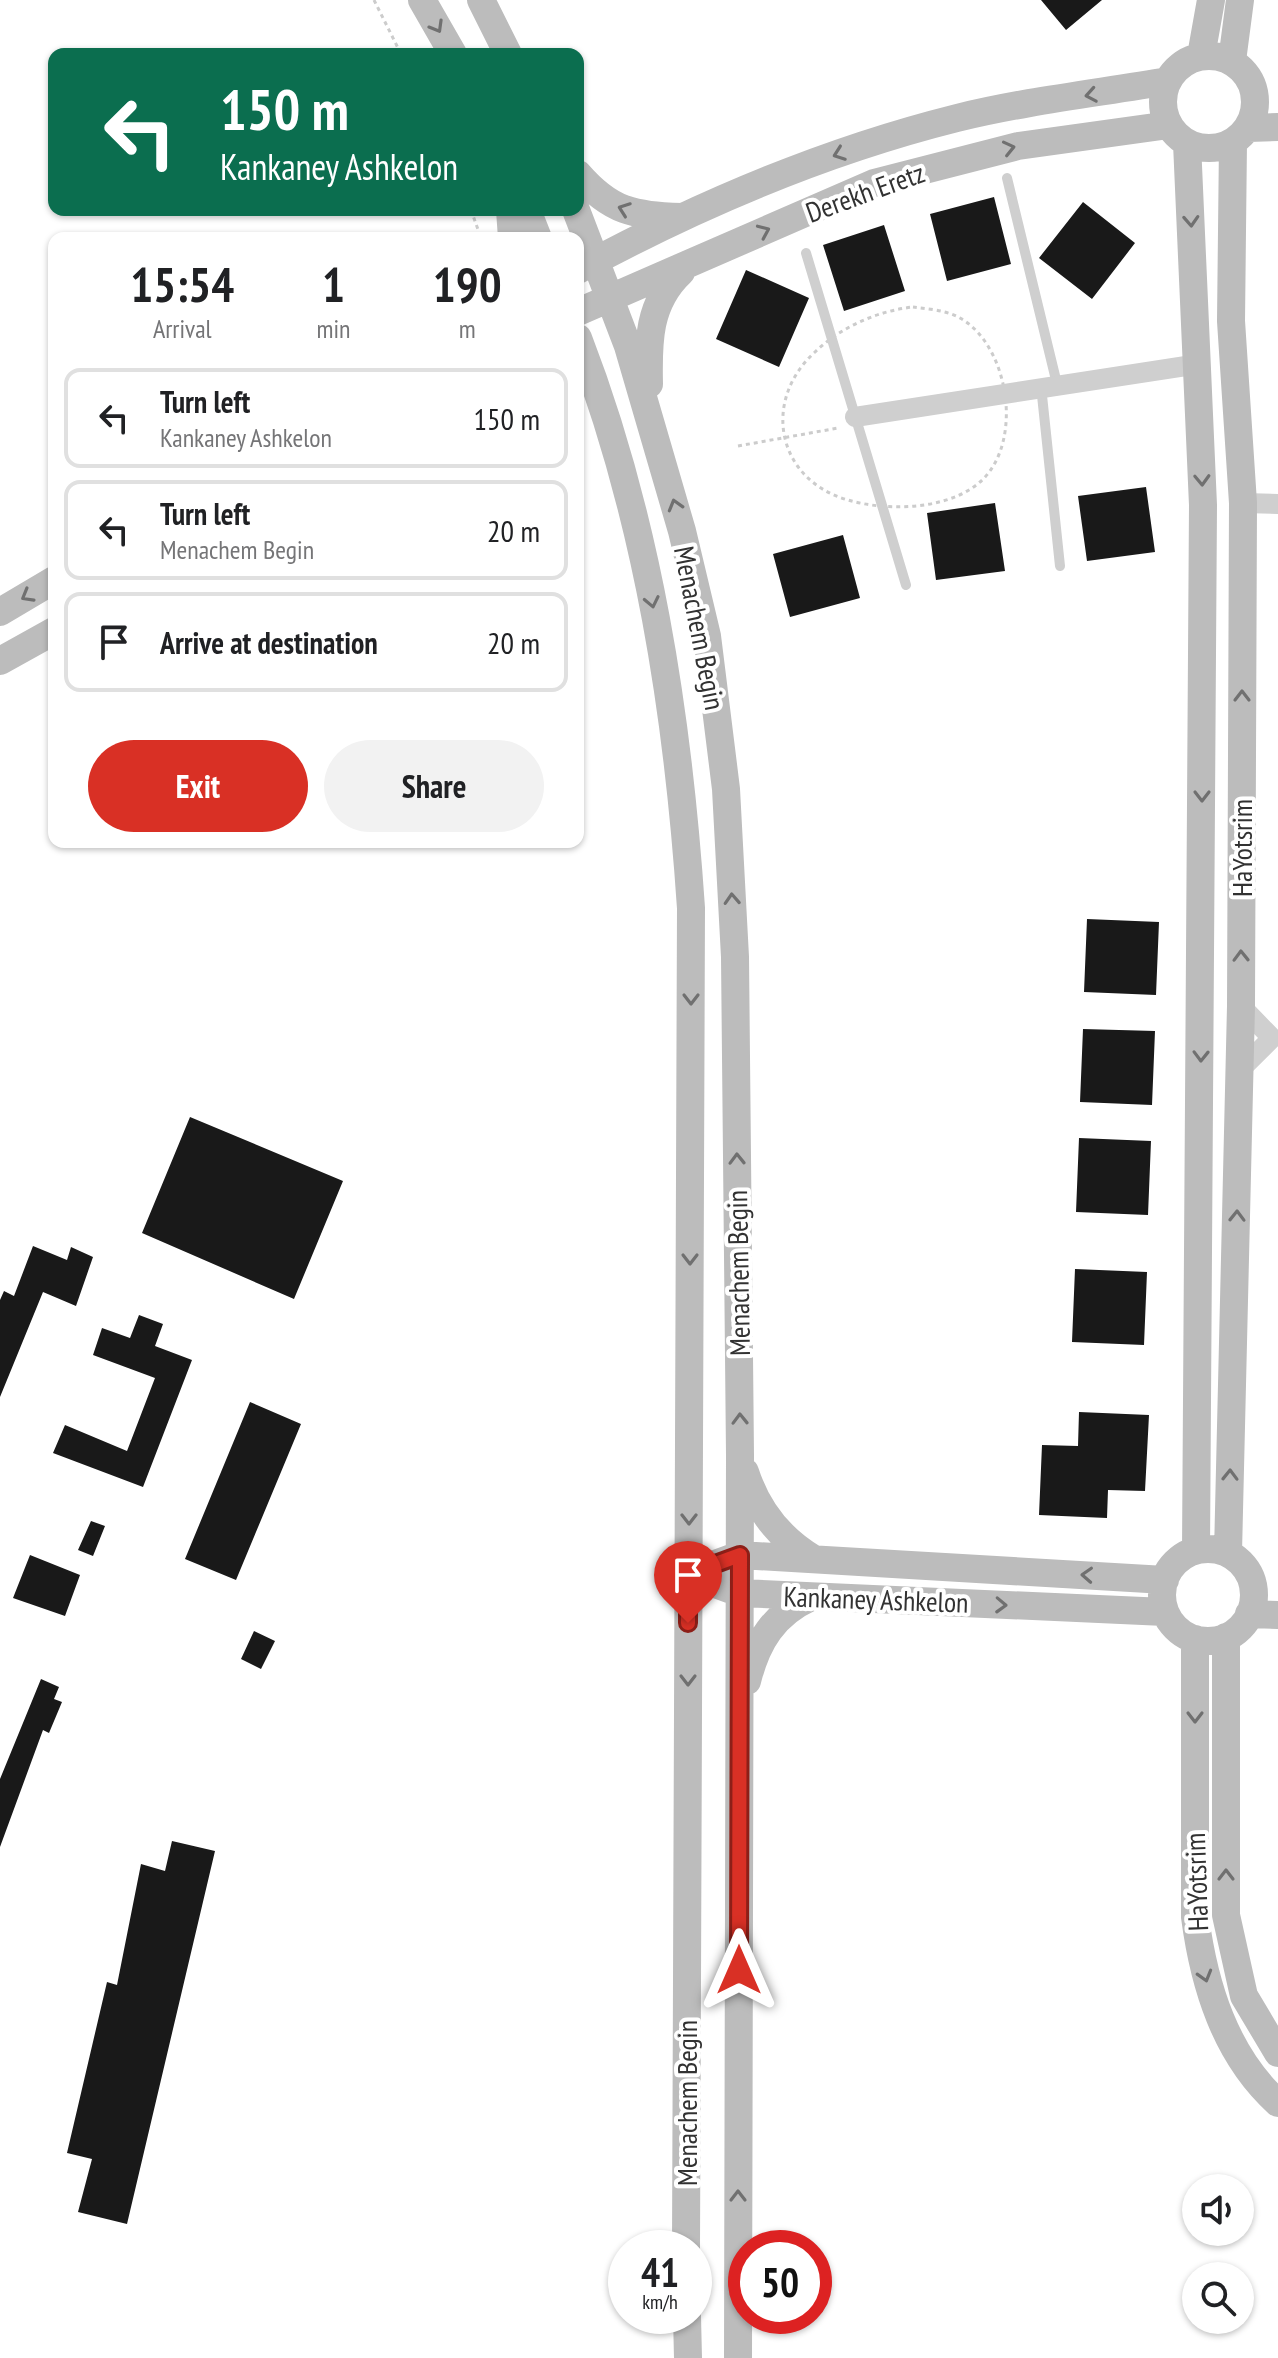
<!DOCTYPE html>
<html lang="en">
<head>
<meta charset="utf-8">
<style>
  :root { --surface:#fff; --page:#f2f2f2; --text:#202124; --muted:#757577; --line:#e0e0e0; --accent:#d93025 }
  body { margin:0; font-family:"PT Sans Narrow",sans-serif; background:var(--page); color:var(--text); height:100vh; display:flex; flex-direction:column; font-size:30px; white-space:nowrap }
  * { box-sizing:border-box; margin:0 }
  p { font-size:26px; color:var(--muted) }
  .icon { flex:none; width:44px; height:44px; fill:none; stroke:currentColor; stroke-width:2; stroke-linecap:round; stroke-linejoin:round }
  .map { position:relative; flex:1; overflow:hidden }
  .details { position:absolute; left:48px; top:232px; width:536px; height:616px; display:flex; flex-direction:column; background:var(--surface); border-radius:16px; box-shadow:0 2px 6px #0004 }
  .details>* { flex:none }
  .guide { position:absolute; left:48px; top:48px; width:536px; height:168px; border-radius:16px; box-shadow:0 2px 6px #0004; background:#0b6e4f; color:#fff; overflow:hidden }
  .buttons { position:absolute; left:1182px; top:2174px; display:grid; gap:16px }
  .buttons a { display:grid; place-items:center; width:72px; height:72px; border-radius:50%; background:var(--surface); box-shadow:0 2px 6px #0004; font-size:40px }
  .speed { position:absolute; left:608px; top:2230px; display:flex; gap:16px; font-size:40px; font-weight:700; text-align:center }
  .speed>* { display:grid; place-content:center; width:104px; height:104px; border-radius:50%; background:var(--surface); box-shadow:0 2px 6px #0004; line-height:1 }
  .speed small { font-size:20px; font-weight:400 }
  .speed .limit { border:12px solid #d22; background:#fff; color:#111 }
  .pin { position:absolute; display:grid; place-items:center; width:68px; height:68px; color:#fff; margin:-82px -34px; border-radius:50% 50% 50% 0; rotate:-45deg; box-shadow:0 0 8px #0007 }
  .pin .icon { rotate:45deg }
  .me { position:absolute; width:88px; margin:-44px; rotate:0deg; stroke-linejoin:round; filter:drop-shadow(0 0 6px #0008) }
  .turn { display:flex; align-items:center; gap:28px; height:168px; padding:0 40px; font-size:36px }
  .turn .icon { width:104px; height:104px; stroke-width:2.5 }
  .turn b { display:block; font-size:56px; line-height:68px }
  .eta { display:flex; justify-content:space-evenly; align-items:center; height:136px; text-align:center }
  .eta b { font-size:48px; font-weight:600; line-height:56px }
  .button { display:flex; gap:16px; margin-top:auto; padding:16px 40px }
  .button a { flex:1; height:92px; border-radius:48px; background:var(--accent); color:#fff; font-size:32px; font-weight:600; line-height:92px; text-align:center }
  .button a+a { background:var(--page); color:var(--text) }
  ul { padding:0; list-style:none }
  li { display:flex; align-items:center; gap:24px; height:100px; margin:0 16px 12px; padding:0 24px; border:4px solid var(--line); border-radius:16px }
  li div { flex:1 }
  li b { display:block; font-size:30px }
  li em { font-style:normal }
  .map>svg:first-child { display:block }
</style>
</head>
<body>
<div class="map">
<svg width="1278" height="2358" viewBox="0 0 1278 2358">
  <rect width="100%" height="100%" fill="#fff"/>
  <path fill="#191919" d="M 1041,0 L 1102,0 L 1066,30 Z
    M 994,197 L 1011,264 L 947,281 L 930,214 Z
    M 1083,202 L 1135,243 L 1092,299 L 1039,258 Z
    M 884,225 L 905,291 L 844,311 L 823,245 Z
    M 746,270 L 809,298 L 779,367 L 716,339 Z
    M 1146,487 L 1155,552 L 1087,561 L 1078,496 Z
    M 995,503 L 1005,571 L 936,580 L 927,513 Z
    M 843,535 L 860,598 L 790,617 L 773,554 Z
    M 1087,919 L 1159,922 L 1156,995 L 1084,992 Z
    M 1083,1029 L 1155,1031 L 1152,1105 L 1080,1102 Z
    M 190,1117 L 343,1181 L 294,1299 L 142,1233 Z
    M 1079,1138 L 1151,1141 L 1148,1215 L 1076,1212 Z
    M 33,1246 L 67,1260 L 71,1247 L 93,1257 L 76,1306 L 43,1292 L 0,1397 L 0,1300 L 4,1291 L 14,1296 Z
    M 1075,1269 L 1147,1272 L 1144,1345 L 1072,1342 Z
    M 139,1315 L 163,1324 L 155,1346 L 192,1360 L 143,1487 L 53,1453 L 65,1425 L 127,1451 L 155,1378 L 93,1355 L 102,1328 L 130,1338 Z
    M 250,1402 L 301,1424 L 236,1580 L 185,1559 Z
    M 1079,1412 L 1149,1415 L 1145,1491 L 1108,1490 L 1107,1518 L 1039,1515 L 1042,1445 L 1078,1446 Z
    M 91,1521 L 105,1526 L 93,1556 L 78,1550 Z
    M 30,1555 L 80,1575 L 65,1616 L 13,1598 Z
    M 254,1631 L 275,1641 L 261,1669 L 241,1659 Z
    M 41,1679 L 59,1687 L 54,1699 L 62,1702 L 49,1733 L 43,1730 L 0,1847 L 0,1779 Z
    M 172,1841 L 215,1851 L 127,2224 L 78,2212 L 92,2159 L 67,2153 L 107,1982 L 117,1985 L 141,1864 L 165,1871 Z"/>
  <g fill="none" stroke-linecap="round" stroke-linejoin="round">
    <path stroke="#ccc" stroke-width="3" stroke-dasharray="4 4" stroke-linecap="butt" d="M 374,0 L 401,54
      M 471,210 L 481,238
      M 913,307 C 928,309 946,310 960,318 C 1012,347 1026,454 972,488 C 939,510 885,511 848,500 C 777,480 761,401 815,352 C 841,327 877,311 913,307 Z
      M 738,446 L 838,428"/>
    <path stroke="#cfcfcf" stroke-width="10" d="M 1007,178 L 1057,384
      M 806,253 L 906,585
      M 1041,386 L 1060,566"/>
    <path stroke="#cfcfcf" stroke-width="20" d="M 855,417 L 1199,364
      M 1243,503 L 1278,504
      M 1241,1069 L 1272,1038 L 1241,1006"/>
    <path stroke="#bcbcbc" stroke-width="28" d="M 422,0 L 453,54
      M 481,0 L 508,54
      M1163 102a46 46 0 1 1 92 0a46 46 0 1 1-92 0Z
      M 1201,56 L 1211,0
      M 1232,61 L 1240,0
      M 1248,128 L 1278,127
      M 1187,143 L 1203,505 L 1196,1550
      M 578,174 C 611,212 633,215 682,217
      M 510,210 L 512,238
      M 527,210 L 538,238
      M 576,210 L 628,346 L 682,531 L 707,636 L 726,789 L 735,957 L 740,1455 L 738,2358
      M 578,270 C 698,205 825,151 957,118 C 1026,101 1098,93 1168,81
      M 578,312 L 874,183 L 1018,146 L 1169,125
      M 578,338 C 648,519 678,715 691,908 L 686,2248
      M 649,384 C 648,342 648,303 681,272
      M 0,612 L 54,580
      M 0,661 L 54,631
      M 745,1472 C 757,1509 780,1539 814,1559
      M1162 1595a46 46 0 1 1 92 0a46 46 0 1 1-92 0Z
      M 1228,1553 L 1241,1006 L 1243,503 L 1231,321 L 1233,142
      M 688,1574 L 740,1593 L 1165,1612
      M 688,1574 L 740,1555 L 1165,1580
      M 1249,1614 L 1278,1615
      M 1226,1637 L 1226,1915 L 1244,1996 L 1278,2053
      M 1195,1639 L 1195,1917 C 1204,1985 1225,2055 1278,2103
      M 747,1681 C 757,1641 774,1614 811,1597
      M 687,2316 L 688,2358"/>
  </g>
  <defs><path id="oneway-chevron" d="M-2-3.5L2.5 0L-2 3.5" fill="none" stroke-width="1.6" stroke-linecap="round" stroke-linejoin="round" transform="scale(2)"/></defs>
  <g stroke="#707070">
    <use href="#oneway-chevron" transform="translate(437 27) rotate(60)"/>
    <use href="#oneway-chevron" transform="translate(1091 95) rotate(170)"/>
    <use href="#oneway-chevron" transform="translate(1009 148) rotate(-13)"/>
    <use href="#oneway-chevron" transform="translate(839 154) rotate(160)"/>
    <use href="#oneway-chevron" transform="translate(624 209) rotate(-160)"/>
    <use href="#oneway-chevron" transform="translate(1191 221) rotate(87)"/>
    <use href="#oneway-chevron" transform="translate(764 231) rotate(-24)"/>
    <use href="#oneway-chevron" transform="translate(1202 480) rotate(88)"/>
    <use href="#oneway-chevron" transform="translate(675 505) rotate(-106)"/>
    <use href="#oneway-chevron" transform="translate(27 596) rotate(150)"/>
    <use href="#oneway-chevron" transform="translate(652 602) rotate(78)"/>
    <use href="#oneway-chevron" transform="translate(1242 696) rotate(-90)"/>
    <use href="#oneway-chevron" transform="translate(1202 796) rotate(90)"/>
    <use href="#oneway-chevron" transform="translate(732 899) rotate(-93)"/>
    <use href="#oneway-chevron" transform="translate(1241 956) rotate(-91)"/>
    <use href="#oneway-chevron" transform="translate(691 999) rotate(90)"/>
    <use href="#oneway-chevron" transform="translate(1201 1056) rotate(91)"/>
    <use href="#oneway-chevron" transform="translate(737 1159) rotate(-91)"/>
    <use href="#oneway-chevron" transform="translate(1237 1216) rotate(-89)"/>
    <use href="#oneway-chevron" transform="translate(690 1259) rotate(90)"/>
    <use href="#oneway-chevron" transform="translate(740 1419) rotate(-91)"/>
    <use href="#oneway-chevron" transform="translate(1230 1475) rotate(-89)"/>
    <use href="#oneway-chevron" transform="translate(689 1519) rotate(90)"/>
    <use href="#oneway-chevron" transform="translate(1087 1575) rotate(-177)"/>
    <use href="#oneway-chevron" transform="translate(1001 1605) rotate(2)"/>
    <use href="#oneway-chevron" transform="translate(688 1680) rotate(90)"/>
    <use href="#oneway-chevron" transform="translate(1195 1717) rotate(90)"/>
    <use href="#oneway-chevron" transform="translate(1226 1875) rotate(-90)"/>
    <use href="#oneway-chevron" transform="translate(1205 1976) rotate(74)"/>
    <use href="#oneway-chevron" transform="translate(738 2196) rotate(-90)"/>
  </g>
  <g fill="none" stroke-linecap="round" stroke-linejoin="round">
    <defs>
      <path id="route" d="M 688,1623 L 688,1574 L 740,1555 L 739,1970"/>
    </defs>
    <use href="#route" stroke="#8d1f18" stroke-width="20"/>
    <use href="#route" stroke="#d93025" stroke-width="14"/>
  </g>
  <g text-anchor="middle" dominant-baseline="central" stroke-width="8" stroke-linejoin="round" paint-order="stroke">
    <g font-size="28" fill="#323232" stroke="#fff">
      <text transform="translate(865 192) rotate(-20)">Derekh Eretz</text>
      <text transform="translate(700 628) rotate(79)">Menachem Begin</text>
      <text transform="translate(1241 848) rotate(-90)">HaYotsrim</text>
      <text transform="translate(738 1273) rotate(-91)">Menachem Begin</text>
      <text transform="translate(876 1599) rotate(2)">Kankaney Ashkelon</text>
      <text transform="translate(1196 1882) rotate(-92)">HaYotsrim</text>
      <text transform="translate(686 2103) rotate(-90)">Menachem Begin</text>
    </g>
  </g>
</svg>
<div class="buttons">
<a><svg class="icon" aria-label="sound" viewBox="0 0 24 24"><path d="M4 9h4l5-4v14l-5-4H4zM17 9q2 3 0 6"/></svg></a>
<a><svg class="icon" aria-label="search" viewBox="0 0 24 24"><circle cx="10" cy="10" r="6"/><path d="M15 15l6 6"/></svg></a>
</div>
<div class="speed"><div>41<small>km/h</small></div><div class="limit">50</div></div>
<div class="pin" style="left:688px;top:1623px;background:#d93025"><svg class="icon" aria-label="arrive" viewBox="0 0 24 24"><path d="M6 21V4h12l-3 4 3 4H6"/></svg></div>
<svg class="me" style="left:739px;top:1970px" viewBox="-20 -20 40 40"><path d="M0-17L14 15 0 8-14 15z" fill="#d93025" stroke="#fff" stroke-width="4"/></svg>
<div class="guide">
<div class="turn"><svg class="icon" aria-label="left" viewBox="0 0 24 24"><path d="M17 20v-9H6M10 6l-5 5 5 5"/></svg><div><b>150 m</b>Kankaney Ashkelon</div></div>
</div>
<section class="details">
<div class="eta">
<div><b>15:54</b><p>Arrival</p></div>
<div><b>1</b><p>min</p></div>
<div><b>190</b><p>m</p></div>
</div>
<ul>
<li><svg class="icon" aria-label="left" viewBox="0 0 24 24"><path d="M17 20v-9H6M10 6l-5 5 5 5"/></svg><div><b>Turn left</b><p>Kankaney Ashkelon</p></div><em>150 m</em></li>
<li><svg class="icon" aria-label="left" viewBox="0 0 24 24"><path d="M17 20v-9H6M10 6l-5 5 5 5"/></svg><div><b>Turn left</b><p>Menachem Begin</p></div><em>20 m</em></li>
<li><svg class="icon" aria-label="arrive" viewBox="0 0 24 24"><path d="M6 21V4h12l-3 4 3 4H6"/></svg><div><b>Arrive at destination</b></div><em>20 m</em></li>
</ul>
<div class="button"><a>Exit</a><a>Share</a></div>
</section>
</div>
</body>
</html>
